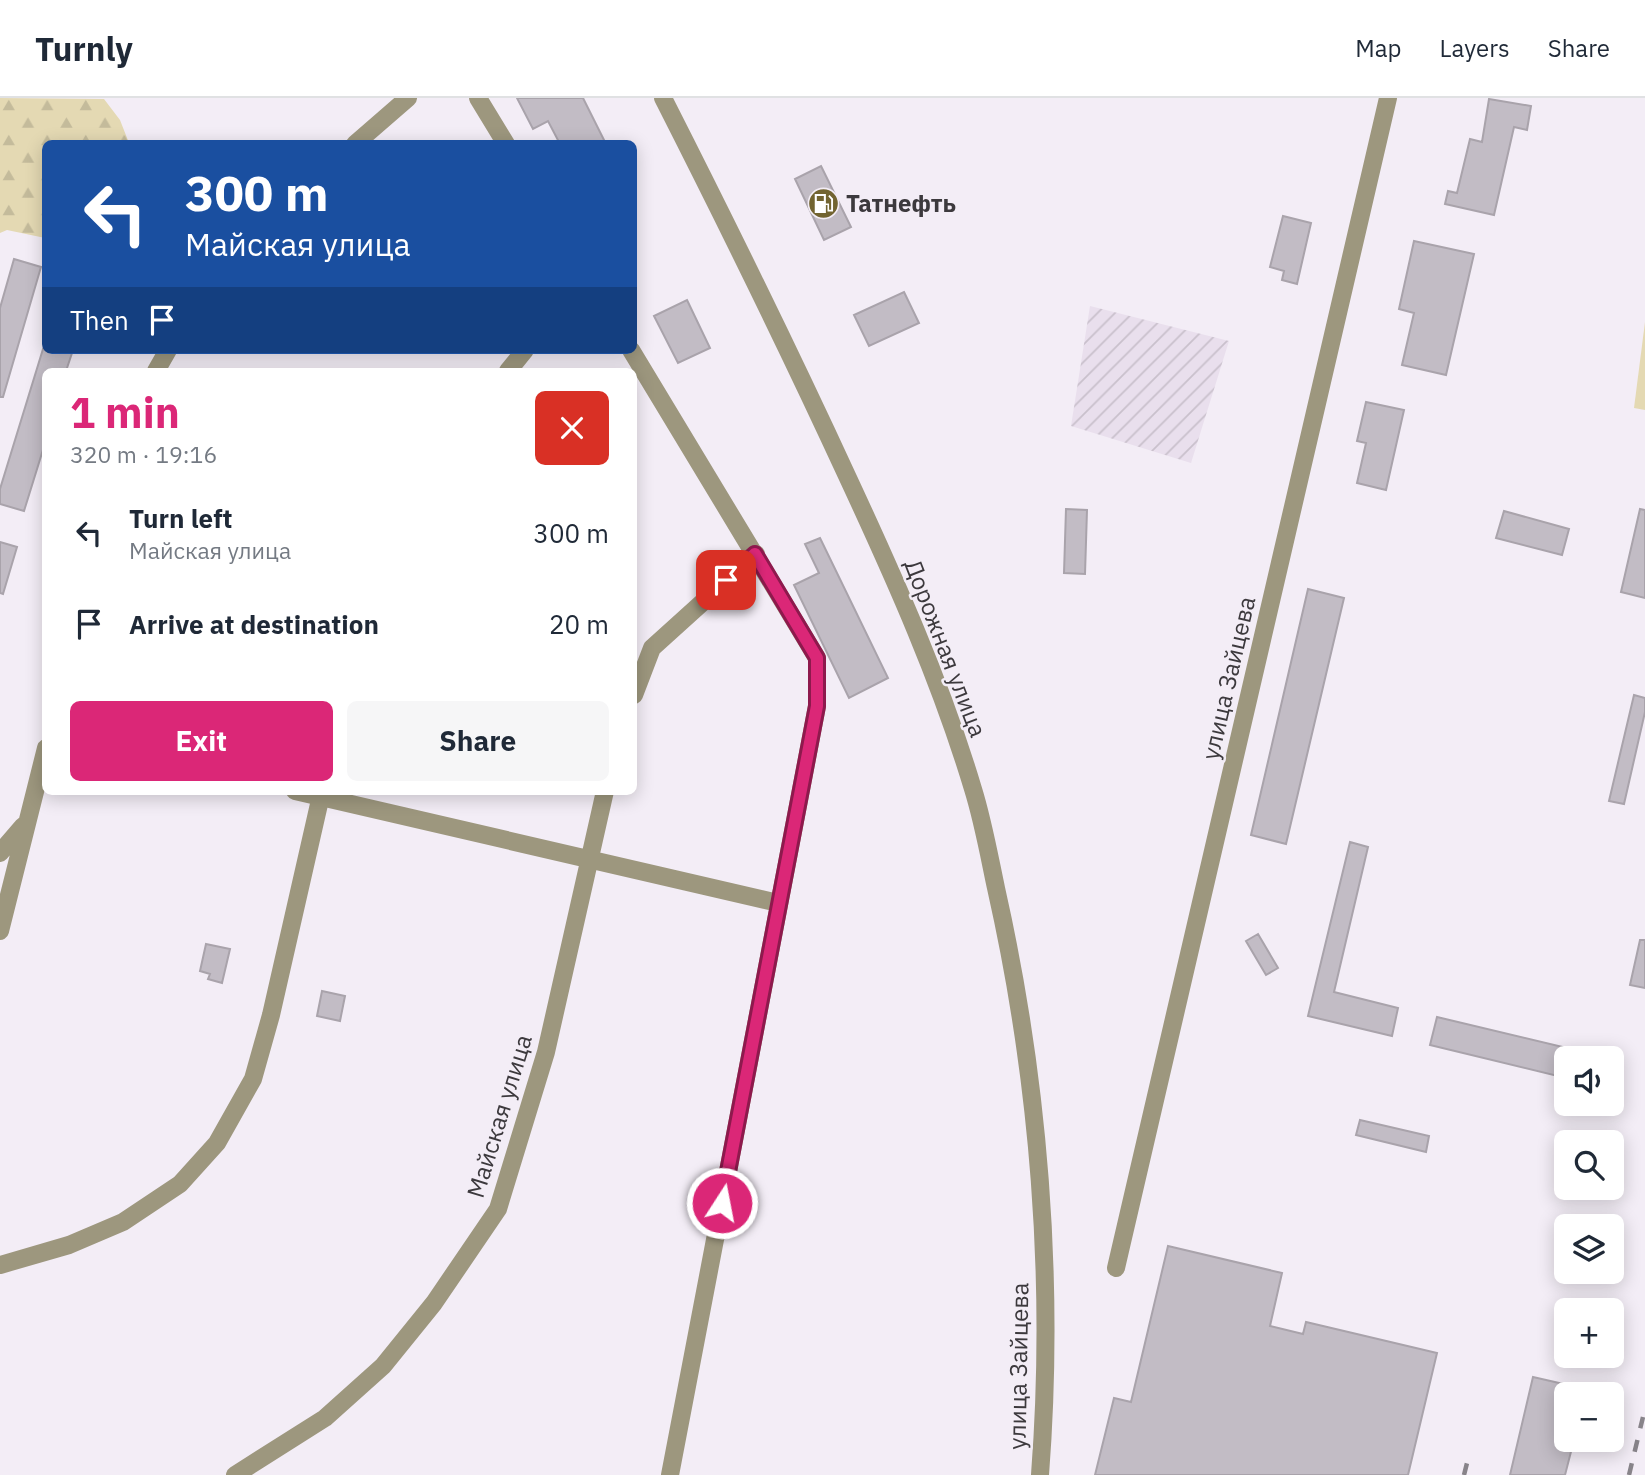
<!DOCTYPE html>
<html lang="en">
<head>
<meta charset="utf-8">
<style>
  :root { --surface:#fff; --page:#f6f6f7; --text:#1f2937; --muted:#747a83; --line:#e0e1e3; --accent:#db2777 }
  body { margin:0; font-family:"IBM Plex Sans",sans-serif; background:var(--page); color:var(--text); height:100vh; display:flex; flex-direction:column; font-size:26px; white-space:nowrap }
  * { box-sizing:border-box; margin:0 }
  p { font-size:23px; color:var(--muted) }
  .icon { flex:none; width:38px; height:38px; fill:none; stroke:currentColor; stroke-width:2; stroke-linecap:round; stroke-linejoin:round }
  .map { position:relative; flex:1; overflow:hidden }
  .panel { position:absolute; left:42px; top:270px; width:595px; height:427px; display:flex; flex-direction:column; background:var(--surface); border-radius:10px; box-shadow:0 4px 18px #0003 }
  .panel>* { flex:none }
  .banner { position:absolute; left:42px; top:42px; width:595px; height:214px; border-radius:10px; box-shadow:0 4px 18px #0003; background:#1a4fa0; color:#fff; overflow:hidden }
  .buttons { position:absolute; left:1554px; top:948px; display:grid; gap:14px }
  .buttons a { display:grid; place-items:center; width:70px; height:70px; border-radius:10px; background:var(--surface); box-shadow:0 4px 18px #0003; font-size:35px }
  .pin { position:absolute; display:grid; place-items:center; width:60px; height:60px; color:#fff; margin:-30px; border-radius:14px; box-shadow:0 4px 10px #0006 }
  .me { position:absolute; width:77px; margin:-38px; rotate:11deg; stroke-linejoin:round; filter:drop-shadow(0 0 5px #0008) }
  .turn { display:flex; align-items:center; gap:24px; height:147px; padding:0 28px; font-size:32px }
  .turn .icon { width:91px; height:91px; stroke-width:2.5 }
  .turn b { display:block; font-size:49px; line-height:60px }
  .then { display:flex; align-items:center; height:66px; padding:0 28px; background:#0003; gap:14px; font-size:26px }
  .round { display:grid; place-items:center; flex:none; width:74px; height:74px; border-radius:10px; background:var(--page) }
  .head { display:flex; align-items:center; justify-content:space-between; height:119px; padding:0 28px }
  h1 { font-size:42px; font-weight:800; line-height:52px; color:var(--accent) }
  .button { display:flex; gap:14px; margin-top:auto; padding:14px 28px }
  .button a { flex:1; height:80px; border-radius:10px; background:var(--accent); color:#fff; font-size:28px; font-weight:800; line-height:80px; text-align:center }
  .button a+a { background:var(--page); color:var(--text) }
  ul { padding:0; list-style:none }
  li { display:flex; align-items:center; gap:21px; height:91px; padding:0 28px }
  li div { flex:1 }
  li b { display:block; font-size:26px }
  li em { font-style:normal }
  header { display:flex; align-items:center; gap:42px; box-sizing:border-box; height:98px; padding:0 35px; background:var(--surface); border-bottom:2px solid var(--line) }
  header strong { font-size:33px }
  nav { display:flex; gap:38px; margin-inline-start:auto; font-size:24px }
  .map>svg:first-child { display:block }
</style>
</head>
<body>
<header>
<strong>Turnly</strong>
<nav><a>Map</a><a>Layers</a><a>Share</a></nav>
</header>
<div class="map">
<svg width="1645" height="1377" viewBox="0 0 1645 1377">
  <defs>
    <pattern id="industrial-furrows" width="10" height="10" patternUnits="userSpaceOnUse" patternTransform="scale(1.75)"><rect width="10" height="10" fill="#e9dfed"/><path d="M-1 1l2-2M0 10L10 0M9 11l2-2" fill="none" stroke="#c9c0cc"/></pattern>
    <pattern id="forest-firs" width="22" height="20" patternUnits="userSpaceOnUse" patternTransform="scale(1.75)"><rect width="22" height="20" fill="#e4d9b3"/><path d="M5 1l3.5 6h-7zM16 11l3.5 6h-7z" fill="#c4bb9b"/></pattern>
  </defs>
  <rect width="100%" height="100%" fill="#f3edf6"/>
  <path fill="url(#industrial-furrows)" d="M 1090,208 L 1229,243 L 1191,365 L 1071,328 Z"/>
  <path fill="#e4d9b3" d="M 1645,224 L 1645,312 L 1634,310 Z"/>
  <path fill="url(#forest-firs)" d="M 0,0 L 104,1 L 120,22 L 129,45 L 46,46 L 45,140 L 7,132 L 0,135 Z"/>
  <path fill="#c2bcc5" stroke="#a9a3ab" stroke-width="2" d="M 517,0 L 583,0 L 606,46 L 560,46 L 548,23 L 533,31 Z
    M 1489,1 L 1531,8 L 1527,32 L 1514,29 L 1494,117 L 1445,106 L 1448,93 L 1457,95 L 1470,41 L 1482,44 Z
    M 821,68 L 851,129 L 824,142 L 795,81 Z
    M 1283,118 L 1311,125 L 1297,186 L 1282,182 L 1284,173 L 1270,169 Z
    M 1414,143 L 1474,156 L 1446,277 L 1402,267 L 1414,215 L 1399,211 Z
    M 14,161 L 41,169 L 3,299 L 0,299 L 0,210 Z
    M 904,194 L 919,225 L 869,248 L 854,217 Z
    M 687,202 L 710,250 L 678,265 L 654,218 Z
    M 43,251 L 73,252 L 66,273 L 46,273 L 46,342 L 24,413 L 0,406 L 0,391 Z
    M 1366,304 L 1404,312 L 1386,392 L 1357,385 L 1366,345 L 1357,343 Z
    M 1066,411 L 1087,412 L 1085,476 L 1064,475 Z
    M 1640,411 L 1645,412 L 1645,500 L 1621,494 Z
    M 1504,413 L 1569,431 L 1562,457 L 1496,440 Z
    M 820,440 L 888,580 L 849,600 L 794,487 L 819,475 L 805,446 Z
    M 0,444 L 17,449 L 3,496 L 0,495 Z
    M 1308,491 L 1344,500 L 1286,746 L 1251,737 Z
    M 1634,597 L 1645,600 L 1645,614 L 1624,706 L 1609,703 Z
    M 1350,744 L 1368,749 L 1334,894 L 1398,910 L 1392,938 L 1308,918 Z
    M 1258,836 L 1278,870 L 1266,877 L 1246,843 Z
    M 1640,842 L 1645,842 L 1645,890 L 1630,887 Z
    M 206,846 L 230,851 L 222,885 L 208,881 L 210,876 L 200,873 Z
    M 322,893 L 345,898 L 340,923 L 317,918 Z
    M 1437,919 L 1592,956 L 1591,961 L 1566,961 L 1566,980 L 1430,947 Z
    M 1360,1022 L 1429,1038 L 1426,1054 L 1356,1037 Z
    M 1168,1148 L 1282,1175 L 1270,1228 L 1303,1236 L 1306,1224 L 1437,1255 L 1408,1377 L 1095,1377 L 1114,1300 L 1131,1304 Z
    M 1533,1279 L 1590,1292 L 1590,1297 L 1566,1297 L 1566,1342 L 1574,1342 L 1565,1377 L 1510,1377 Z"/>
  <g fill="none" stroke-linecap="round" stroke-linejoin="round">
    <path stroke="#9d977e" stroke-width="18" d="M 478,0 L 506,46
      M 663,0 C 727,126 789,252 848,380 C 895,481 941,584 973,691 C 983,723 989,757 996,790 C 1039,981 1055,1182 1040,1377
      M 355,46 L 408,0
      M 631,252 L 817,560 L 817,608 L 670,1377
      M 156,273 L 168,252
      M 508,273 L 525,252
      M 634,597 L 652,550 L 756,456
      M 295,693 L 778,805
      M 0,755 L 23,728
      M 0,833 L 46,650
      M 0,1167 L 69,1147 L 123,1124 L 180,1086 L 217,1045 L 253,981 L 271,917 L 322,693
      M 1116,1170 L 1388,0
      M 235,1377 L 325,1320 L 383,1268 L 434,1205 L 498,1111 L 546,954 L 605,693"/>
    <path stroke="#88848a" stroke-width="4.5" stroke-dasharray="12 12" stroke-linecap="butt" d="M 1464,1377 L 1468,1361
      M 1629,1377 L 1643,1319"/>
  </g>
  <g fill="none" stroke-linecap="round" stroke-linejoin="round">
    <defs>
      <path id="route" d="M 722,1105 L 817,608 L 817,560 L 755,456 L 726,482"/>
    </defs>
    <use href="#route" stroke="#8e194d" stroke-width="18"/>
    <use href="#route" stroke="#db2777" stroke-width="12"/>
  </g>
  <defs>
    <symbol id="fuel-disc" viewBox="-11 -11 22 22"><circle r="9.5" fill="#726431" stroke="#f3edf6"/><path d="M-5.5-6h7V0h2V4h1.3V-2.5L3-4.5l.8-.8L6-3V5H2.5V1h-1V6h-7ZM-4.2-4.7v3.2H.2V-4.7Z" fill="#fff"/></symbol>
  </defs>
  <g fill-rule="evenodd">
    <use href="#fuel-disc" x="806" y="88" width="35" height="35"/>
  </g>
  <g text-anchor="middle" dominant-baseline="central" stroke-width="5" stroke-linejoin="round" paint-order="stroke">
    <g font-size="24" font-weight="bold" fill="#3c393d" stroke="#f3edf6" text-anchor="start">
      <text x="846" y="105">Татнефть</text>
    </g>
    <g font-size="24" fill="#3c393d" stroke="#f3edf6">
      <text transform="translate(946 550) rotate(69)">Дорожная улица</text>
      <text transform="translate(1228 580) rotate(-77)">улица Зайцева</text>
      <text transform="translate(499 1018) rotate(-73)">Майская улица</text>
      <text transform="translate(1018 1268) rotate(-89)">улица Зайцева</text>
    </g>
  </g>
</svg>
<div class="buttons">
<a><svg class="icon" aria-label="sound" viewBox="0 0 24 24"><path d="M4 9h4l5-4v14l-5-4H4zM17 9q2 3 0 6"/></svg></a>
<a><svg class="icon" aria-label="search" viewBox="0 0 24 24"><circle cx="10" cy="10" r="6"/><path d="M15 15l6 6"/></svg></a>
<a><svg class="icon" aria-label="layers" viewBox="0 0 24 24"><path d="M12 4l9 5-9 5-9-5zM3 14l9 5 9-5"/></svg></a>
<a>+</a>
<a>−</a>
</div>
<div class="pin" style="left:726px;top:482px;background:#d93025"><svg class="icon" aria-label="arrive" viewBox="0 0 24 24"><path d="M6 21V4h12l-3 4 3 4H6"/></svg></div>
<svg class="me" style="left:722px;top:1105px" viewBox="-20 -20 40 40"><circle r="17" fill="#db2777" stroke="#fff" stroke-width="3"/><path d="M0-11L8 9 0 5-8 9z" fill="#fff"/></svg>
<div class="banner">
<div class="turn"><svg class="icon" aria-label="left" viewBox="0 0 24 24"><path d="M17 20v-9H6M10 6l-5 5 5 5"/></svg><div><b>300 m</b>Майская улица</div></div>
<div class="then">Then<svg class="icon" aria-label="arrive" viewBox="0 0 24 24"><path d="M6 21V4h12l-3 4 3 4H6"/></svg></div>
</div>
<section class="panel">
<div class="head"><div><h1>1 min</h1><p>320 m · 19:16</p></div><a class="round" style="background:#d93025;color:#fff"><svg class="icon" aria-label="close" viewBox="0 0 24 24"><path d="M6 6l12 12M18 6L6 18"/></svg></a></div>
<ul>
<li><svg class="icon" aria-label="left" viewBox="0 0 24 24"><path d="M17 20v-9H6M10 6l-5 5 5 5"/></svg><div><b>Turn left</b><p>Майская улица</p></div><em>300 m</em></li>
<li><svg class="icon" aria-label="arrive" viewBox="0 0 24 24"><path d="M6 21V4h12l-3 4 3 4H6"/></svg><div><b>Arrive at destination</b></div><em>20 m</em></li>
</ul>
<div class="button"><a>Exit</a><a>Share</a></div>
</section>
</div>
</body>
</html>
